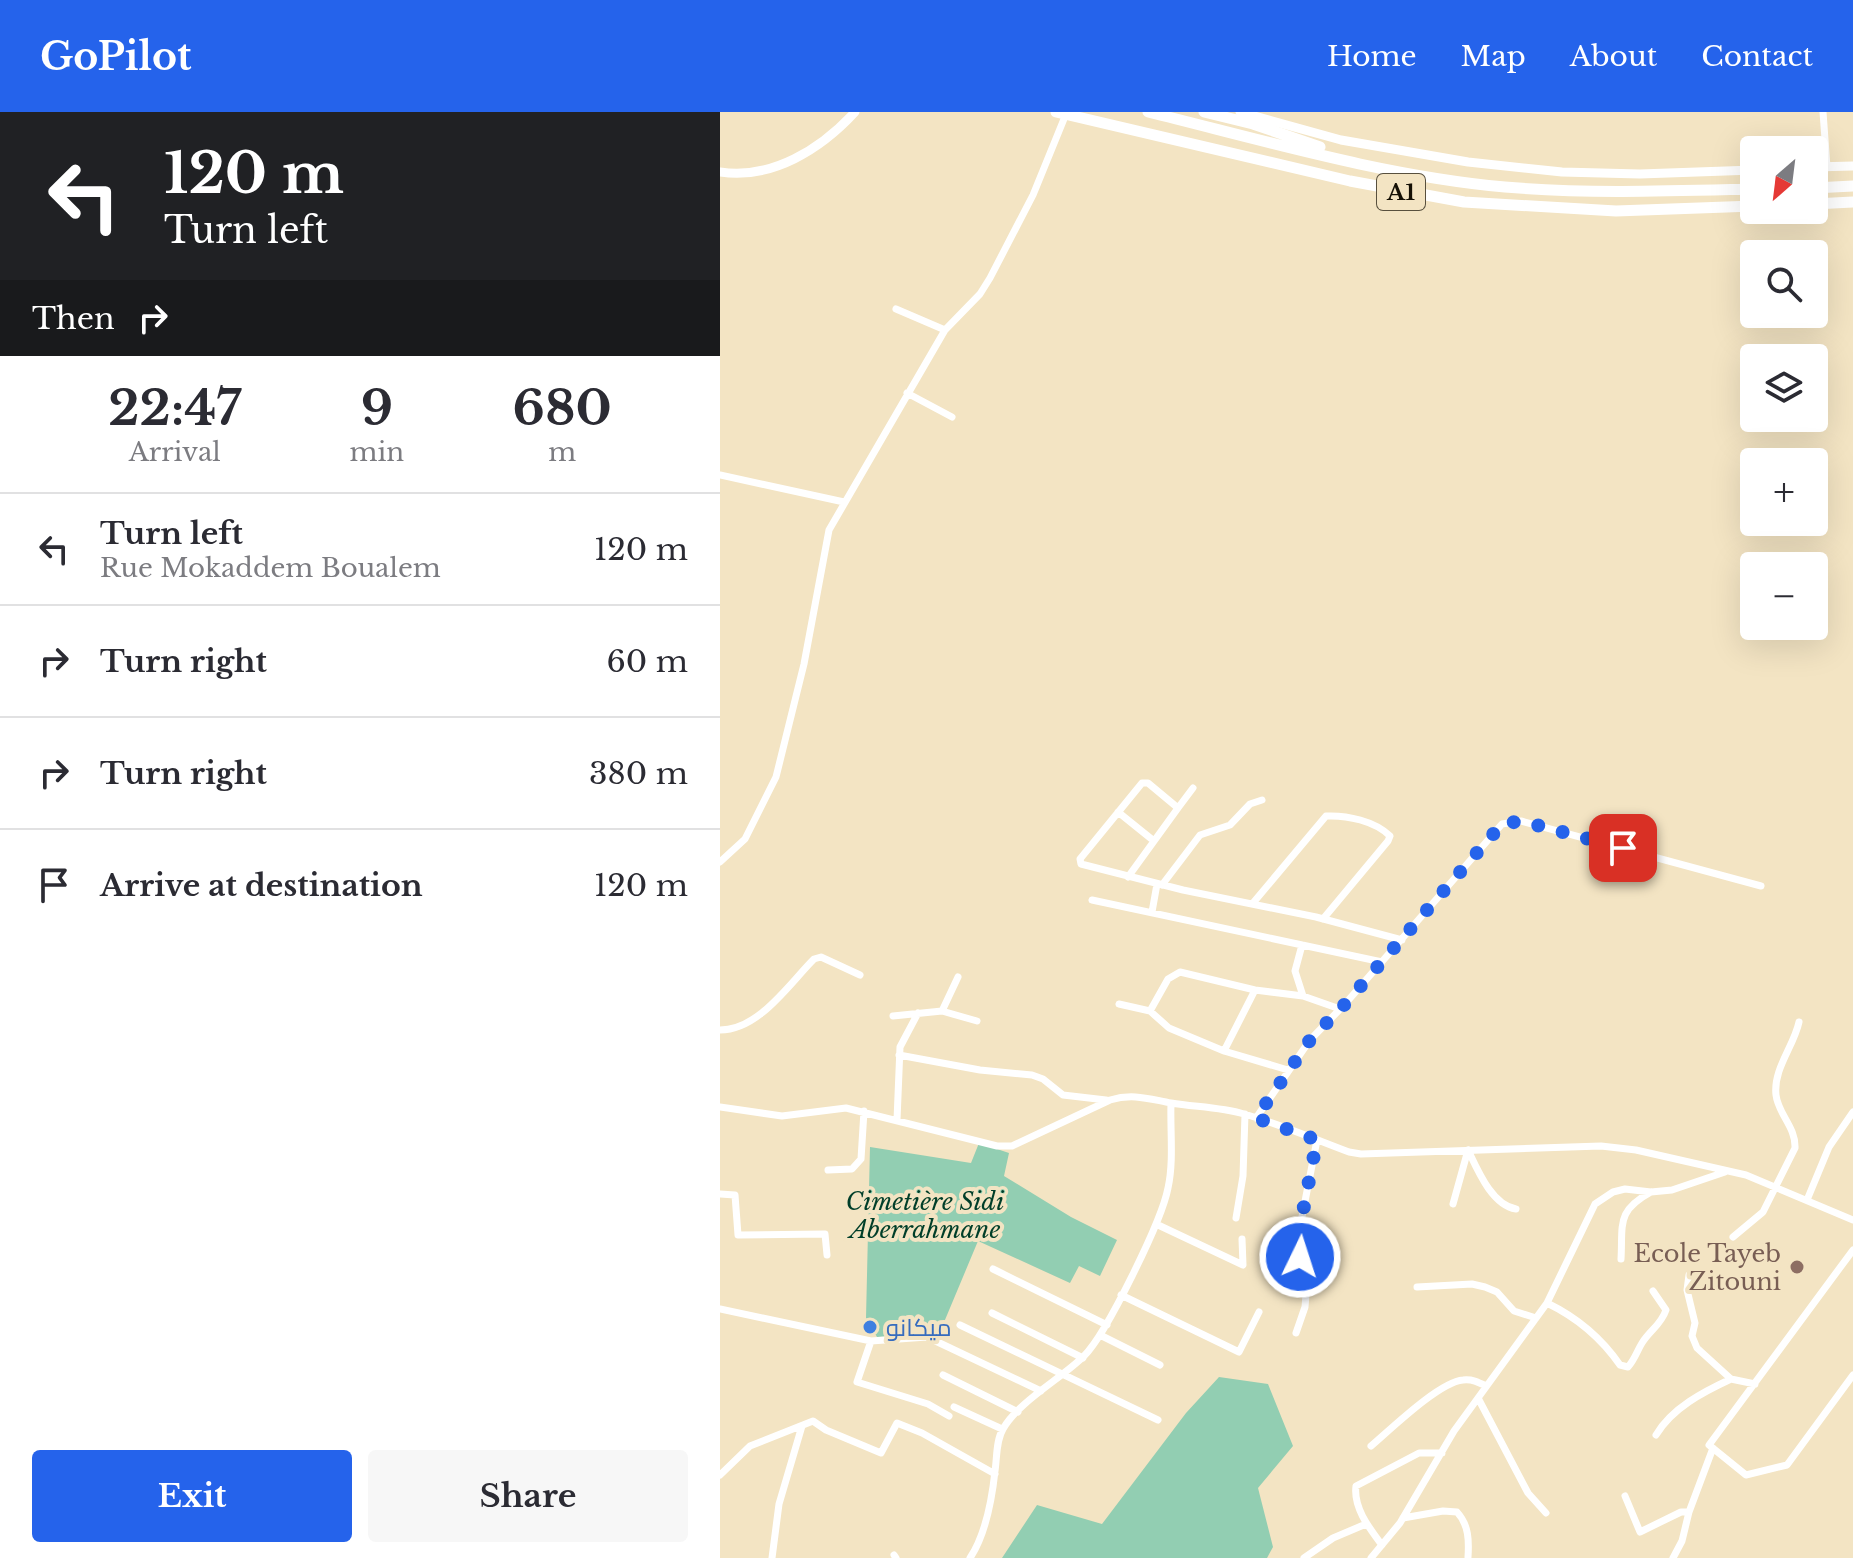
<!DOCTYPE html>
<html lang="en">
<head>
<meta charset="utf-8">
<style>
  :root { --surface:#fff; --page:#f7f7f7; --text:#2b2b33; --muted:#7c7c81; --line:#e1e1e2; --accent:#2563eb }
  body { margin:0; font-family:"Libre Baskerville",Cairo,serif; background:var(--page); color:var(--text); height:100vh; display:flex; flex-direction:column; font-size:30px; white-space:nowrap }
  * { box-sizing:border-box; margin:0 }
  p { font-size:26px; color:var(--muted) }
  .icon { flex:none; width:44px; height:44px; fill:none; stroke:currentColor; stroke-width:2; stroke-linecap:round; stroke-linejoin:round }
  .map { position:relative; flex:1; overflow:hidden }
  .sheet { display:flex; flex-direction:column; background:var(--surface); width:720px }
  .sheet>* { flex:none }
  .hud { background:#202124; color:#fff; overflow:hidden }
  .needle { width:52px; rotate:208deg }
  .buttons { position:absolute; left:1020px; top:24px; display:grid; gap:16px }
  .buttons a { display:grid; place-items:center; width:88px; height:88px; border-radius:8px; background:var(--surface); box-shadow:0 8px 32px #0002; font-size:40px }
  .pin { position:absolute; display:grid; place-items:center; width:68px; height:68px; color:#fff; margin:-34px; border-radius:16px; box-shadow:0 4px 12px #0006 }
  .me { position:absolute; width:88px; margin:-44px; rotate:4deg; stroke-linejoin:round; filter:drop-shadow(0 0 6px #0008) }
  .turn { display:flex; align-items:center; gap:28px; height:168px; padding:0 32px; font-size:36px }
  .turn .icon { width:104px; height:104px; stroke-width:2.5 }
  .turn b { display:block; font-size:56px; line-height:68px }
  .then { display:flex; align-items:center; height:76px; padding:0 32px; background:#0003; gap:16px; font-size:30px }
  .eta { display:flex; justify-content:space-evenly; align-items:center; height:136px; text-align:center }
  .eta b { font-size:48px; font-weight:700; line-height:56px }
  .primary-button { display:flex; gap:16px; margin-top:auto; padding:16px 32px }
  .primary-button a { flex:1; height:92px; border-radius:8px; background:var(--accent); color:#fff; font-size:32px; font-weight:700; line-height:92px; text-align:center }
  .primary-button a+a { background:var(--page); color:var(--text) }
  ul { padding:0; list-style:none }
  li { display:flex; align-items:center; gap:24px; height:112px; padding:0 32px; border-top:2px solid var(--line) }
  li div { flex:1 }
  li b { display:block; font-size:30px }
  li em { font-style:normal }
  header { display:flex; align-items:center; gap:48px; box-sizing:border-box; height:112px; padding:0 40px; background:var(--accent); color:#fff }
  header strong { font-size:38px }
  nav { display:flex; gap:44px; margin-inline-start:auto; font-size:28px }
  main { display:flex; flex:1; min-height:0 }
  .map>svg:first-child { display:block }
</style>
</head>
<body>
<header>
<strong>GoPilot</strong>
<nav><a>Home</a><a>Map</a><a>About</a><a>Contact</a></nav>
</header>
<main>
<section class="sheet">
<div class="hud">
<div class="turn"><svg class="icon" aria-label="left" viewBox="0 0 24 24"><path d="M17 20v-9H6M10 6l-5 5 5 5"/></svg><div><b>120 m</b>Turn left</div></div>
<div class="then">Then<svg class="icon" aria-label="right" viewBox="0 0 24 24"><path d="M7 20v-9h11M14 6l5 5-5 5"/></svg></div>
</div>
<div class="eta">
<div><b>22:47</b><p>Arrival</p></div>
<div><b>9</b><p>min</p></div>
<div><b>680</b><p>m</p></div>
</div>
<ul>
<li><svg class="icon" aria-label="left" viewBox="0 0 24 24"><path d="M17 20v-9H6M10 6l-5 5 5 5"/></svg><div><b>Turn left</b><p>Rue Mokaddem Boualem</p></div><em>120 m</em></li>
<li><svg class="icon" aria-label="right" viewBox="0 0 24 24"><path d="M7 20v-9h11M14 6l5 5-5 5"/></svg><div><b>Turn right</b></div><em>60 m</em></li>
<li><svg class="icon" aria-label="right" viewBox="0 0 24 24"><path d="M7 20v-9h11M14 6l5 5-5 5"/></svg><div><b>Turn right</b></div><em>380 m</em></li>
<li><svg class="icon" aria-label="arrive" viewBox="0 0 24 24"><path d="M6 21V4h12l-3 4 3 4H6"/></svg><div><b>Arrive at destination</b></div><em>120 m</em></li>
</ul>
<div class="primary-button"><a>Exit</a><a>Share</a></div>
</section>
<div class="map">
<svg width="1133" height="1446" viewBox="0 0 1133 1446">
  <rect width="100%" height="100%" fill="#f3e4c3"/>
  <path fill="#92ceb2" d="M 259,1031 L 289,1041 L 284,1064 L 351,1105 L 397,1128 L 380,1164 L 359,1154 L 350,1171 L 258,1129 L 217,1227 L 206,1222 L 157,1225 L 146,1206 L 150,1035 L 251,1051 Z
    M 499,1265 L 548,1272 L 573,1334 L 538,1376 L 553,1435 L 547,1446 L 282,1446 L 317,1393 L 382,1412 L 466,1301 Z"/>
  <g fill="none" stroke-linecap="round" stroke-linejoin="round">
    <path stroke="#fff" stroke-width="7" d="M 1103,0 L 1107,55
      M 176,197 L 225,218
      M 187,281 L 232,305
      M 0,363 L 124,390
      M 473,676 L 458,696 L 428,671 L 422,671 L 360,747 L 361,752 L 463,778 L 596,805 L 682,828
      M 398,700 L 434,729
      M 0,750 L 25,727 L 56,665 L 84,552 L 109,418 L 225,218 L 260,182 L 270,166 L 313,83 L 346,2
      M 408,765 L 458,696
      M 442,773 L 480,723 L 510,713 L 530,692 L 542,688
      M 372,788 L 662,850
      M 533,791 L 606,704 C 627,703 655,709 670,724 L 668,729 L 603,807
      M 432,800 L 437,772
      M 582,833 L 575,859 L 583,884
      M 399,892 L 430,899 L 448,867 L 460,860 L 535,878 L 583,884 L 620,897
      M 222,899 L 238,865
      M 430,899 L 449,916 L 504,939 L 568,958
      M 173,904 L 222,899 L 257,909
      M 0,918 C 39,918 69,872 94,847 L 101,845 L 140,863
      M 504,939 L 535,878
      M 179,943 L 260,958 L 312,963 L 323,967 L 343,983 L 386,988
      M 0,995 L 62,1004 L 126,996 L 277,1034 L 292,1034 L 390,988 C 413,981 429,987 451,991 C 475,995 500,995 524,1002 C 560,1012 594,1027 629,1040 L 641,1042 L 881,1034 L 916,1038 L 1026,1063 L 1133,1108
      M 536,1006 L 590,928 L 625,892 L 782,712 L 801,709 L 1041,774
      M 177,1008 L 180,935 L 198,901
      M 748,1038 C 758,1059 772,1093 796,1097
      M 108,1058 L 132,1057 L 141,1047 L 144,999
      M 0,1082 L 15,1083 L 18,1123 L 105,1122 L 107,1143
      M 1087,1088 L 1109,1035 L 1133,1000
      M 733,1092 L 748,1038
      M 516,1106 L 523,1064 L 525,1002
      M 436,1112 L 523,1153 L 522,1127
      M 1013,1125 L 1043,1100 L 1075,1036 C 1076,1015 1058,1002 1056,983 C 1053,957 1074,934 1079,910
      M 1133,1138 L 989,1333 L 1026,1363 L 1067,1353 L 1133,1263
      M 901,1147 C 903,1112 896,1099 931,1080
      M 273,1157 L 387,1213
      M 969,1163 L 967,1178 L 975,1211 L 972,1224 L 977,1236 L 1011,1267 L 1035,1272
      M 697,1175 L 752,1172 L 765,1175 L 777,1180 L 794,1199 L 816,1206
      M 401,1183 L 519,1240 L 539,1200
      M 827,1191 C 856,1205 882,1227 900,1253 L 908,1255 C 915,1247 917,1239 922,1231 C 930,1218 941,1213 946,1198 L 933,1179
      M 0,1197 L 151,1229 L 207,1225 L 321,1279
      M 272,1201 L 363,1246
      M 240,1213 L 438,1308
      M 576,1221 L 585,1195 L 587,1171 L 578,1125 L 597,1028
      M 380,1223 L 440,1253
      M 151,1229 L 137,1270 L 208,1292 L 229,1304
      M 223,1263 L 298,1300
      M 758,1286 L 808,1381 L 826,1401
      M 234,1295 L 282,1317
      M 936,1323 C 952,1296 983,1280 1011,1267
      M 651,1334 C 670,1318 719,1270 743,1268 C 752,1267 758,1270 766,1274
      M 0,1363 L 30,1334 L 93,1309 L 106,1318 L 161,1341 L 177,1311 L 202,1321 L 275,1362
      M 905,1384 L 920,1420 L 961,1400 L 969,1400
      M 683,1406 L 723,1399 L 737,1400 C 749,1413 749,1429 748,1445
      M 662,1433 C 650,1417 633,1396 636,1374 L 699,1341 L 722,1341
      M 174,1443 L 176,1446
      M 52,1446 L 59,1392 L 82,1314
      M 250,1446 C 266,1422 272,1387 275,1359 C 277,1346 276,1328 283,1317 C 298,1290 342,1266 364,1244 C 387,1221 442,1108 448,1076 C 454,1049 450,1018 451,991
      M 584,1446 L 613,1426 L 646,1412
      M 651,1446 L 680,1411 L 734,1319 L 827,1191 L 875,1092 L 893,1080 L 905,1077 L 931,1080 L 952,1078 L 1005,1060
      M 953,1446 L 962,1429 L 969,1400 L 993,1336"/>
    <path stroke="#fff" stroke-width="9" d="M 520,0 L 621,28 L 748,50 L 842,60 L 920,62 L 1034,58
      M 1094,55 L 1133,54
      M 0,60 C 52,68 101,37 135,0"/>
    <path stroke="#fff" stroke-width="11" d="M 336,0 L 630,69 L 744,90 L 896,99 L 1034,94
      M 428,0 C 546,29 664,64 785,75 C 868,82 951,79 1034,77
      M 484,0 L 533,12 L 600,35
      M 1094,76 L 1133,74
      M 1094,92 L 1133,90"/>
  </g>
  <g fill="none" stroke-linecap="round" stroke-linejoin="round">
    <path stroke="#2563eb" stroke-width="14" stroke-dasharray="0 25.2" d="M 580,1145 L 578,1125 L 597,1028 L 536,1006 L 590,928 L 625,892 L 782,712 L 801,709 L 903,736"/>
  </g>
  <circle fill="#8d6e63" stroke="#f3e4c3" stroke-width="3" cx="1077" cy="1155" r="8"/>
  <circle fill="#3f7fe0" stroke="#f3e4c3" stroke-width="3" cx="150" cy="1215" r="8"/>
  <g text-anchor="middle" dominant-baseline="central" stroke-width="8" stroke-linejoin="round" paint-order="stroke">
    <rect fill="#f3e4c3" stroke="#58503e" stroke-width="2" x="657" y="62" width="48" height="36" rx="6"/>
    <g font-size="22" font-weight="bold" fill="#151005">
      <text x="681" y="80">A1</text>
    </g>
    <g font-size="24" font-style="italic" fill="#003e29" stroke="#f3e4c3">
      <text x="205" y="1089">Cimetière Sidi<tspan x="205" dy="28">Aberrahmane</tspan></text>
    </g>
    <g font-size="24" fill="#785e54" stroke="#f3e4c3" text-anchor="end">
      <text x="1061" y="1141">Ecole Tayeb<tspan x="1061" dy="28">Zitouni</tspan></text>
    </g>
    <g font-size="24" fill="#366cbe" stroke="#f3e4c3" text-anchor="start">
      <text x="166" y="1215">ميكانو</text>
    </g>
  </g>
</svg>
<div class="buttons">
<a><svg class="needle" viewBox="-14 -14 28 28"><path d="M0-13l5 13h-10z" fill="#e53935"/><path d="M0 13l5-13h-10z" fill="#7c7c81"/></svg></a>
<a><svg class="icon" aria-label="search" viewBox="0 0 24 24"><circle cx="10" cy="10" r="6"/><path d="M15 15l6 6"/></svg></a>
<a><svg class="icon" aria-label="layers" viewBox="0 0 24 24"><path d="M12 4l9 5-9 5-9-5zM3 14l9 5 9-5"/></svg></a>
<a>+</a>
<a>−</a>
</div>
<div class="pin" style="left:903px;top:736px;background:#d93025"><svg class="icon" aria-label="arrive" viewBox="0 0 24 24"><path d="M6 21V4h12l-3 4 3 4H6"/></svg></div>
<svg class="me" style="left:580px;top:1145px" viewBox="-20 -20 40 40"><circle r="17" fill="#2563eb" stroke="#fff" stroke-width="3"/><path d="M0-11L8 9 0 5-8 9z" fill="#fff"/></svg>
</div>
</main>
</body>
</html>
